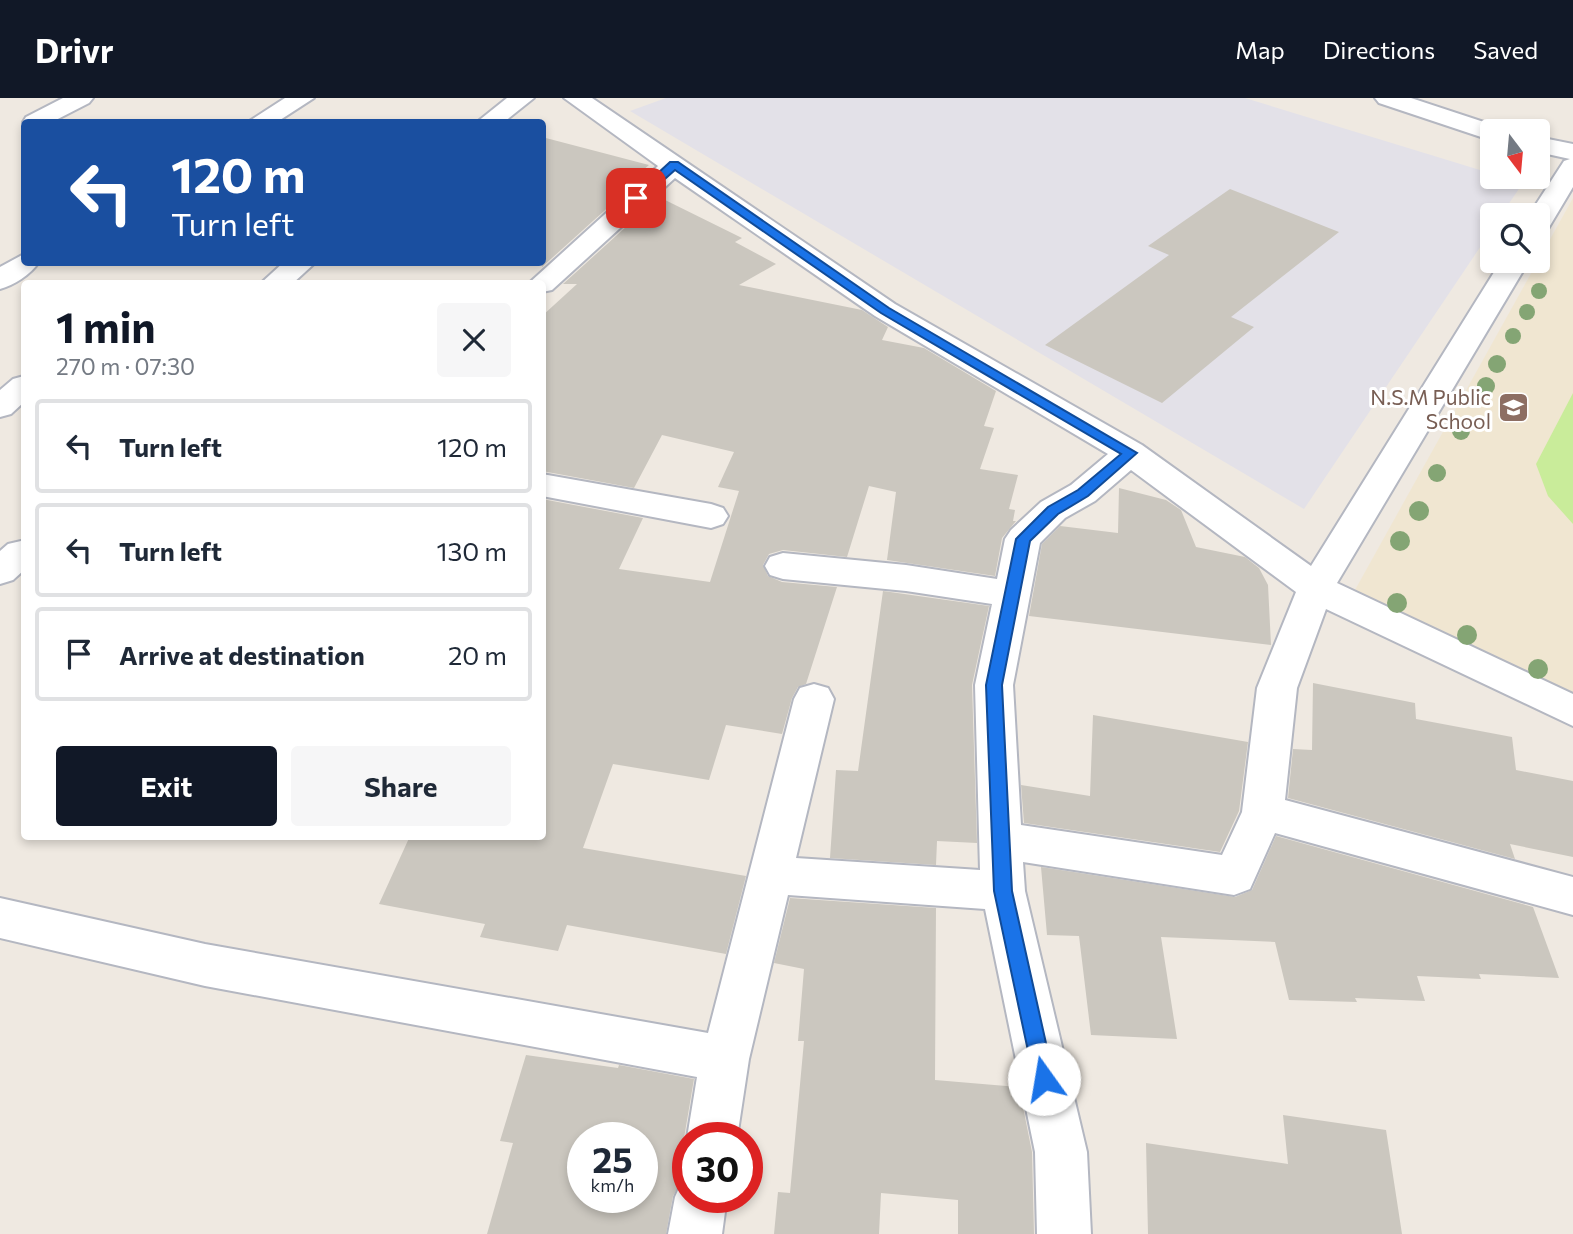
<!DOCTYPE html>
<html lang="en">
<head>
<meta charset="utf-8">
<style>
  :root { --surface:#fff; --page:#f6f6f7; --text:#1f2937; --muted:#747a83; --line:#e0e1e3; --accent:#111827 }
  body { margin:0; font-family:Commissioner,sans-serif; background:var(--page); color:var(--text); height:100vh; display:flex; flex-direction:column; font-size:26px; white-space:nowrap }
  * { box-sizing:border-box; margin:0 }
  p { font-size:23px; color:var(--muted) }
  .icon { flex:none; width:38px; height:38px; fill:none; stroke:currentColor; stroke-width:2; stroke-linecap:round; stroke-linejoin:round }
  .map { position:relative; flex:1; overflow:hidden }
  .details { position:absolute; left:21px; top:182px; width:525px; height:560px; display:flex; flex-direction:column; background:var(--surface); border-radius:7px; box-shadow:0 4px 10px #0003 }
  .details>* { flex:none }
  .banner { position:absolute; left:21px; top:21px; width:525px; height:147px; border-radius:7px; box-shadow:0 4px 10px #0003; background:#1a4fa0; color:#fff; overflow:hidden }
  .needle { width:46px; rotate:164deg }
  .tools { position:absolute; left:1480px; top:21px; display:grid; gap:14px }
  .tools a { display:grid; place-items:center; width:70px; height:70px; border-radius:7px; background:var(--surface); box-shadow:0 4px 10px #0003; font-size:35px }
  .speed { position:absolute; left:567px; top:1024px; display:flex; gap:14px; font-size:35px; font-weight:700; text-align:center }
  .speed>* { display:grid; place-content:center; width:91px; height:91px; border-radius:50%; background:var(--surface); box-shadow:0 4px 10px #0003; line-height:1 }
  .speed small { font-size:18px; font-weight:400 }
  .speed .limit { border:10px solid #d22; background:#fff; color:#111 }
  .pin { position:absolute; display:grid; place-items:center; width:60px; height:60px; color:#fff; margin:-30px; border-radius:14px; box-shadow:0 4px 10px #0006 }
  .me { position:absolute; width:77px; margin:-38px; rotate:347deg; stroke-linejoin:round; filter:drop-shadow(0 0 5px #0008) }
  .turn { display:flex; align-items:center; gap:24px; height:147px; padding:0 35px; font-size:32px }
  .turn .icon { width:91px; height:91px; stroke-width:2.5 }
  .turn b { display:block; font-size:49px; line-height:60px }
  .round { display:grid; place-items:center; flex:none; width:74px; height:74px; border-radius:7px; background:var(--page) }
  .headline { display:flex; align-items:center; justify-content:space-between; height:119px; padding:0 35px }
  h1 { font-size:42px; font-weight:700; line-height:52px; color:var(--accent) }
  .button { display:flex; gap:14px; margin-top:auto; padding:14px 35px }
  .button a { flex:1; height:80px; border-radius:7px; background:var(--accent); color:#fff; font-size:28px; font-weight:700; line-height:80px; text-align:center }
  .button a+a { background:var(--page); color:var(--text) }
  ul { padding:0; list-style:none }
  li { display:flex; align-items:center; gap:21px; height:94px; margin:0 14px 10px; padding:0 21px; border:4px solid var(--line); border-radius:7px }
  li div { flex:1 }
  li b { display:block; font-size:26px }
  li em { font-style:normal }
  header { display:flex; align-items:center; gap:42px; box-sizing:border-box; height:98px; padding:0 35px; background:var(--accent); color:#fff }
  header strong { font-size:33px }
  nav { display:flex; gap:38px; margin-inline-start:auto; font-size:24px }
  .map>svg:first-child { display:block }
</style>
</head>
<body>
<header>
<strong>Drivr</strong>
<nav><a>Map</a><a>Directions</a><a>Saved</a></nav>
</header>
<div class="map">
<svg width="1573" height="1136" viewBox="0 0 1573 1136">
  <rect width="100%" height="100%" fill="#efe9e1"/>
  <path fill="#e3e1e8" d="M 666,0 L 1245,0 L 1493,76 L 1493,79 L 1523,85 L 1501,117 L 1493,117 L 1493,130 L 1304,411 L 630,13 Z"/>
  <path fill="#f0e6d1" d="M 1573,100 L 1573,599 L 1355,492 Z"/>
  <path fill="#c9ec9a" d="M 1573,295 L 1573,426 L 1548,398 L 1536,366 Z"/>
  <path fill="#cbc7bf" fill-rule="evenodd" d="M 542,39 L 649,67 L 629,84 L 634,86 L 542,169 Z
    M 1230,91 L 1339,134 L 1231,219 L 1254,229 L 1162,305 L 1045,247 L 1169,157 L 1148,148 Z
    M 659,99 L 742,140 L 735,144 L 776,166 L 739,187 L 862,212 L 888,229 L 882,242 L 924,250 L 996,293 L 984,328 L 994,330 L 980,371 L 1018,377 L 1009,411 L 1015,412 L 1013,423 L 1016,423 L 1002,440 L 995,478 L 887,462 L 896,394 L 869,388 L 847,459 L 783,452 L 769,456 L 763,467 L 768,478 L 782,484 L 837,489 L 806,586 L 798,589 L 792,600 L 782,636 L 726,627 L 709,682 L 613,666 L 583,750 L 746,778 L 726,856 L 567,827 L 558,853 L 480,839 L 485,826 L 379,806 L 410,738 L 542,738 L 542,401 L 643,420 L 619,471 L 710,484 L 739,393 L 718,389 L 734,354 L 662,337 L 634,390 L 542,373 L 542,218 L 577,186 L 563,186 Z
    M 1119,390 L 1166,402 L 1181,412 L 1196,449 L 1245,459 L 1259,470 L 1268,487 L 1271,547 L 1029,518 L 1042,446 L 1060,428 L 1118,435 Z
    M 883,493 L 989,508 L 972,587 L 977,745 L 937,743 L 936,767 L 830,760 L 836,672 L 858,673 Z
    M 1313,585 L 1415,605 L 1416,621 L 1512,639 L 1516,672 L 1573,683 L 1573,759 L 1510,746 L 1515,761 L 1288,700 L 1293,651 L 1312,652 Z
    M 1093,617 L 1248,644 L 1239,713 L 1220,754 L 1024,725 L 1021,687 L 1090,698 Z
    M 1276,738 L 1533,809 L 1559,880 L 1479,876 L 1481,881 L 1417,878 L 1425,903 L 1355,900 L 1357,904 L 1289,902 L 1275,844 L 1161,839 L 1177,941 L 1091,937 L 1079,838 L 1047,837 L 1041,769 L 1235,799 L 1252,792 Z
    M 790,800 L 936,810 L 935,982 L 1019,989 L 1032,1054 L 1034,1136 L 958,1136 L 958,1102 L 881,1095 L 879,1136 L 774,1136 L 778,1094 L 790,1095 L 804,943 L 798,943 L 804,871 L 774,865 Z
    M 526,957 L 618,970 L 619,967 L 694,981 L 684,1040 L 688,1045 L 688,1071 L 673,1098 L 666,1136 L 487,1136 L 513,1045 L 500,1043 ZM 583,1040 L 642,1040 L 642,1099 L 583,1099 Z
    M 1283,1017 L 1386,1032 L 1402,1136 L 1148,1136 L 1146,1045 L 1288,1066 Z"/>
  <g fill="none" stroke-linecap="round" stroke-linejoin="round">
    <defs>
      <path id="minor" d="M 63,0 L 93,0 L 89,5 L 52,24 L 23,24 L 26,19 Z
        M 285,0 L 314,0 L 277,24 L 248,24 Z
        M 507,0 L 534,0 L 504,24 L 477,24 Z
        M 564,0 L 592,0 L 895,206 L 1142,347 L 1311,468 L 1501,163 L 1529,163 L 1337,485 L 1573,596 L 1573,628 L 1326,511 L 1297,590 L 1285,702 L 1573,779 L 1573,817 L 1275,735 L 1250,791 L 1234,797 L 1023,764 L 1025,793 L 1087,1054 L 1091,1136 L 1037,1136 L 1035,1054 L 985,811 L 788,797 L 749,961 L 737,1040 L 688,1040 L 688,1043 L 687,1040 L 697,979 L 205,888 L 0,840 L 0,800 L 205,846 L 708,935 L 794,601 L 800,590 L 814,586 L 828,590 L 834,601 L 796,760 L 980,772 L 975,587 L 992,506 L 906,493 L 783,481 L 770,477 L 765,468 L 770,459 L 783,455 L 906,467 L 997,481 L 1005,441 L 1011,432 L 1041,404 L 1071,387 L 1108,356 L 875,218 L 675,80 L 552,192 L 542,194 L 542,186 L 528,186 L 658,68 ZM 1131,372 L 1296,494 L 1257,590 L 1242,714 L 1222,757 L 1021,727 L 1013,587 L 1040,445 L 1065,420 L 1095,403 Z
        M 1375,0 L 1411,0 L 1502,30 L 1504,33 L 1493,33 L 1493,42 L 1484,40 L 1379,5 Z
        M 1538,39 L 1573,46 L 1573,89 L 1548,131 L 1538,133 L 1538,117 L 1529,117 L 1564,63 L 1570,61 L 1538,54 Z
        M 24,156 L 24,164 L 39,164 C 30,177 14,187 0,191 L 0,169 Z
        M 284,164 L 316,164 L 292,186 L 260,186 Z
        M 24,278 L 24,304 L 11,316 L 0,319 L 0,292 L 13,281 Z
        M 542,376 L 711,406 L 723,410 L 728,418 L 723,426 L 711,430 L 542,398 Z
        M 21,443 L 24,444 L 24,472 L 13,482 L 0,486 L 0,453 L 8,446 Z
        M 688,1078 L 688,1099 L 727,1099 L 722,1136 L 668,1136 L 675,1099 L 683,1081 Z"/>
    </defs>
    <use href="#minor" stroke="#b4b7c1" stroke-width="4"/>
    <use href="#minor" fill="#fff" fill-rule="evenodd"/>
  </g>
  <g fill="#84a574">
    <circle cx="1539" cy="193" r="8"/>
    <circle cx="1527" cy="214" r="8"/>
    <circle cx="1513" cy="238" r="8"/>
    <circle cx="1497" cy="266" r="9"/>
    <circle cx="1486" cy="288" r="9"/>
    <circle cx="1461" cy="333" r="9"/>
    <circle cx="1437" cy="375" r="9"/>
    <circle cx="1419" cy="413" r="10"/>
    <circle cx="1400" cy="443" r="10"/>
    <circle cx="1397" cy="505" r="10"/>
    <circle cx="1467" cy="537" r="10"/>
    <circle cx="1538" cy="571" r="10"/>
  </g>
  <path fill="#1a73e8" stroke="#114b97" stroke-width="2" d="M 670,64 L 678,64 L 889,210 L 1137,355 L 1088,398 L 1058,416 L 1030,443 L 1002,587 L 1012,793 L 1054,981 L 1051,988 L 1044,991 L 1037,988 L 1034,981 L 994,793 L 986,587 L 1016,441 L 1048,409 L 1078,392 L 1121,356 L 881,215 L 675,72 L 640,103 L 633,103 L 633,98 Z"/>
  <defs>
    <symbol id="school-square" viewBox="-11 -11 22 22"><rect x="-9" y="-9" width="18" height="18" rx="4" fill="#8d6e63" stroke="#fff"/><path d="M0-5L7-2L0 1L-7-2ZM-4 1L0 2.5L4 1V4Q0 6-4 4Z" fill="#fff"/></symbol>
  </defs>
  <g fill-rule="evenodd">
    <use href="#school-square" x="1496" y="292" width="35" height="35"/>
  </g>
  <g text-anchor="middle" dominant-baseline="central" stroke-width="6" stroke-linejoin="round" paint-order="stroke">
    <g font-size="21" fill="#785e54" stroke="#fff" text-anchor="end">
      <text x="1491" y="298">N.S.M Public<tspan x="1491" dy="24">School</tspan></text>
    </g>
  </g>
</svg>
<div class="tools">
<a><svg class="needle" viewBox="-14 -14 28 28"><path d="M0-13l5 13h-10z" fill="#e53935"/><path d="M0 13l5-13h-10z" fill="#747a83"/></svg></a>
<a><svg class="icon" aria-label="search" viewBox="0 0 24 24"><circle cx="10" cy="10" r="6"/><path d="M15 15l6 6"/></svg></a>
</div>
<div class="speed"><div>25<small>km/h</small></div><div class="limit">30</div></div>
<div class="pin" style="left:636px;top:100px;background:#d93025"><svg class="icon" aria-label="arrive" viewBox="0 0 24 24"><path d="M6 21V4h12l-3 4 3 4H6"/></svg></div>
<svg class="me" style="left:1044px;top:981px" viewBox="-20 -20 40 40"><circle r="19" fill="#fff"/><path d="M0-13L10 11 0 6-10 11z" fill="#1a73e8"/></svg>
<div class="banner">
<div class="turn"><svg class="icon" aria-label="left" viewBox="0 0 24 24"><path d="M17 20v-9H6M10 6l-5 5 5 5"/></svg><div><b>120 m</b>Turn left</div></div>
</div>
<section class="details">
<div class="headline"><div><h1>1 min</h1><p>270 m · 07:30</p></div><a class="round"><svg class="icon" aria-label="close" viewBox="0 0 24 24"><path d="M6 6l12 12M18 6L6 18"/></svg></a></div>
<ul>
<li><svg class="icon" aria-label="left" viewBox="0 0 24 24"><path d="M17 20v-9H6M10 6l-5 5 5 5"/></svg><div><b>Turn left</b></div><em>120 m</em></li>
<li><svg class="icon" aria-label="left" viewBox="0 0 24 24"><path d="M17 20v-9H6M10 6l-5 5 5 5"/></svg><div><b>Turn left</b></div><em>130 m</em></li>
<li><svg class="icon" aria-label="arrive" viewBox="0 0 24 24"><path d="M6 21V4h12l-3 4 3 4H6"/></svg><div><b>Arrive at destination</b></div><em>20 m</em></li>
</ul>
<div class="button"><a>Exit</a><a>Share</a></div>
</section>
</div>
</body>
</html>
